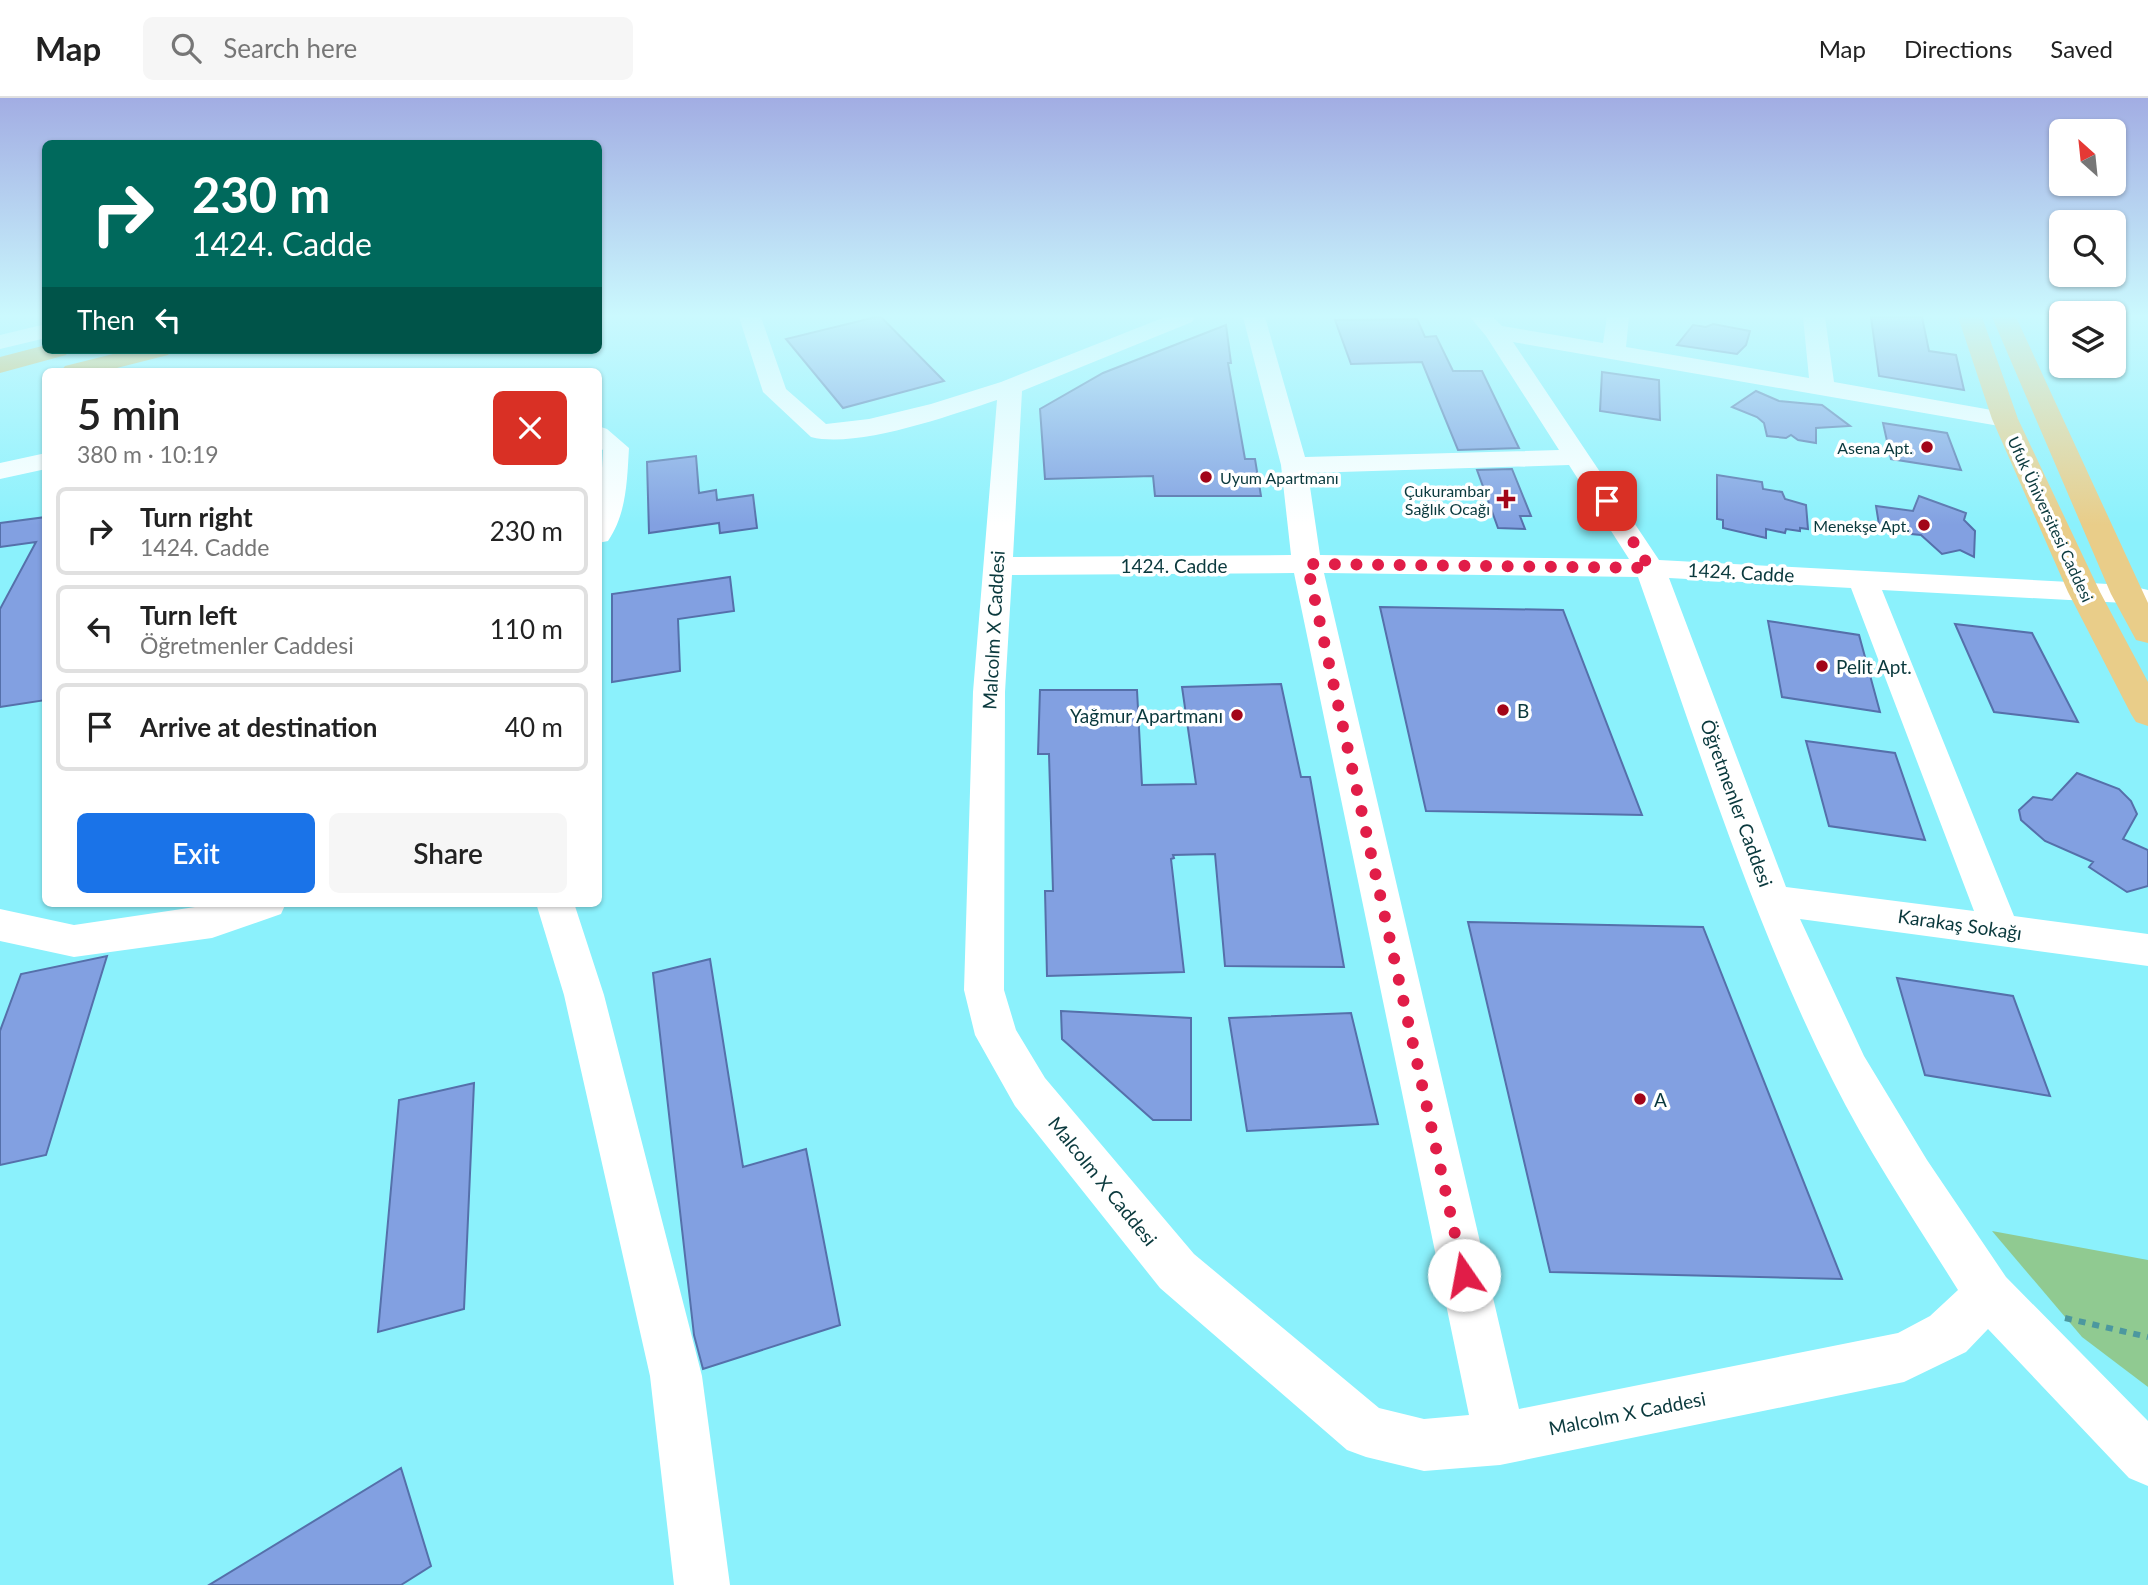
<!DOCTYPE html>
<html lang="en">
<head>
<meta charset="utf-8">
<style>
  :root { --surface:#fff; --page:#f6f6f6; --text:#222; --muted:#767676; --line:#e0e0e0; --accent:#1a73e8 }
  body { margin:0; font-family:Lato,sans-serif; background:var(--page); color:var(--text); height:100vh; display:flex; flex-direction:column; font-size:26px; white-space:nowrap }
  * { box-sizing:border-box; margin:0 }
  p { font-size:23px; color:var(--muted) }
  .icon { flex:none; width:38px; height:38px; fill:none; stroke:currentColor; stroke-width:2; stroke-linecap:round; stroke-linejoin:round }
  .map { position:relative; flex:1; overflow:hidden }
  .side { position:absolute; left:42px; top:270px; width:560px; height:539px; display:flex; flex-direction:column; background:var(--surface); border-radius:10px; box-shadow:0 2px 5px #0004 }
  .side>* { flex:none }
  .top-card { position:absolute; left:42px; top:42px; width:560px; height:214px; border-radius:10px; box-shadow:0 2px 5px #0004; background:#00695c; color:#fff; overflow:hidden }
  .needle { width:46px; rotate:333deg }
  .buttons { position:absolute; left:2049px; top:21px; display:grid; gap:14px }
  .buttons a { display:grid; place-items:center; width:77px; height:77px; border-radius:10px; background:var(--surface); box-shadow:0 2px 5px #0004; font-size:35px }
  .pin { position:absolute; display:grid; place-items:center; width:60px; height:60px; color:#fff; margin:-30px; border-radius:14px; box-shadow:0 4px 10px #0006 }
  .me { position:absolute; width:77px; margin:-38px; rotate:348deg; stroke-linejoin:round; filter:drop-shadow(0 0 5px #0008) }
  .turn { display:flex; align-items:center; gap:24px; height:147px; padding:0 35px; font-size:32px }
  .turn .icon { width:91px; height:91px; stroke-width:2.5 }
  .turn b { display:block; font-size:49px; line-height:60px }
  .then { display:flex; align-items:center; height:66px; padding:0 35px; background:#0003; gap:14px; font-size:26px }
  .round { display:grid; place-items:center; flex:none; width:74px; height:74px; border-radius:10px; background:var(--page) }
  .head { display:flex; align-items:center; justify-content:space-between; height:119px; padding:0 35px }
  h1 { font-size:42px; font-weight:600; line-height:52px }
  .primary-button { display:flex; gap:14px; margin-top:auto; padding:14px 35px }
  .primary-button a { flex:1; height:80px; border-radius:10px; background:var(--accent); color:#fff; font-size:28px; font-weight:600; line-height:80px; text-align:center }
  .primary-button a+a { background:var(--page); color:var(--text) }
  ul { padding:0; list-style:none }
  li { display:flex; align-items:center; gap:21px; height:88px; margin:0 14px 10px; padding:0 21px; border:4px solid var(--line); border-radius:10px }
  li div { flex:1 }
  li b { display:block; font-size:26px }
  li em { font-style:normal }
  header { display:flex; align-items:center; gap:42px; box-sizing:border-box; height:98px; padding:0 35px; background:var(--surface); border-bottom:2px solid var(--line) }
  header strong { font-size:33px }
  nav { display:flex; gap:38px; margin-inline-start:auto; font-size:24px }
  .search { width:490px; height:63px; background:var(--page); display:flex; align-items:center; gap:18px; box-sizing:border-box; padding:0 24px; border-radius:10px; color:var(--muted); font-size:26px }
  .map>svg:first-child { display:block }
</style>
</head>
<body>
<header>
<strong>Map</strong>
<div class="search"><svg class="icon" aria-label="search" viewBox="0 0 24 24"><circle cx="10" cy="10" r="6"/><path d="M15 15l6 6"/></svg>Search here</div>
<nav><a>Map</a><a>Directions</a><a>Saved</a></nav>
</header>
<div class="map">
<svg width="2148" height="1487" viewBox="0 0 2148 1487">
  <rect width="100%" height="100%" fill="#8bf1fc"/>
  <path fill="#90ca91" d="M 1992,1133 L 2148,1162 L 2148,1289 L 2082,1239 Z"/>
  <path fill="#82a0e1" stroke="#5570aa" stroke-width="2" d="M 876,219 L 881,219 L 944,283 L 843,310 L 786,241 Z
    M 1871,219 L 1922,219 L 1929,253 L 1956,257 L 1964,292 L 1879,278 Z
    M 1417,221 L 1425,239 L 1436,238 L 1453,273 L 1482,273 L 1519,350 L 1458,352 L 1422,264 L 1351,266 L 1335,222 Z
    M 1713,226 L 1750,233 L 1746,247 L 1737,256 L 1677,247 L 1693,227 L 1706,229 Z
    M 1226,227 L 1231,265 L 1228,265 L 1245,361 L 1255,361 L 1261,398 L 1155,398 L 1153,378 L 1045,381 L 1040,311 L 1103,275 Z
    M 1602,274 L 1659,282 L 1660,322 L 1600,313 Z
    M 1756,293 L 1779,303 L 1822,307 L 1850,328 L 1816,330 L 1816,345 L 1798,342 L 1791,337 L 1786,340 L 1767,338 L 1764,325 L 1757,319 L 1732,309 Z
    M 1883,325 L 1947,335 L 1961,372 L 1891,361 Z
    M 696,358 L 699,395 L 716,392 L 717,402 L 753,397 L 757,430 L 720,435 L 719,425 L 649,435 L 647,364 Z
    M 1512,371 L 1531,418 L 1520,418 L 1525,431 L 1498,430 L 1477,372 Z
    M 1717,377 L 1762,384 L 1763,391 L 1782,394 L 1785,401 L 1806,407 L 1808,431 L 1800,430 L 1800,433 L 1786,431 L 1785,435 L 1766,431 L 1766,440 L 1723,430 L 1723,422 L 1717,421 Z
    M 1919,398 L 1966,415 L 1964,422 L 1975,433 L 1974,459 L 1960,452 L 1942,456 L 1921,437 L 1880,433 L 1876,408 L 1913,413 Z
    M 46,419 L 46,602 L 0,609 L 0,511 L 36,444 L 0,449 L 0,425 Z
    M 730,479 L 734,513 L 678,521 L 680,573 L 612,584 L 612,496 Z
    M 1380,509 L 1563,512 L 1642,717 L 1426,713 Z
    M 1768,523 L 1859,537 L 1880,614 L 1782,599 Z
    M 1955,526 L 2032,535 L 2078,624 L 1994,614 Z
    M 1281,586 L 1301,679 L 1310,679 L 1344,869 L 1225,868 L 1215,756 L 1173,757 L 1174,760 L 1171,761 L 1184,874 L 1047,878 L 1045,793 L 1053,793 L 1049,656 L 1038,656 L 1040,592 L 1137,592 L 1142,687 L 1196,686 L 1182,589 Z
    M 1806,643 L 1895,655 L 1925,742 L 1829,728 Z
    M 2077,675 L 2119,691 L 2131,703 L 2137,716 L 2123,741 L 2148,752 L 2148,788 L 2127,794 L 2089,769 L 2093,764 L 2045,743 L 2021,722 L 2019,712 L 2033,699 L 2052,702 Z
    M 1468,824 L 1703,829 L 1842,1181 L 1550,1174 Z
    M 107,858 L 46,1057 L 0,1067 L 0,933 L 21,876 Z
    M 710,861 L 743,1069 L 806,1051 L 840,1227 L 703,1271 L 694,1237 L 653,875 Z
    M 1897,880 L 2013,898 L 2050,998 L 1925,977 Z
    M 1061,913 L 1191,920 L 1191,1022 L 1153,1022 L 1062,941 Z
    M 1351,915 L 1378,1026 L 1247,1033 L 1229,920 Z
    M 474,985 L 464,1211 L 378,1234 L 399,1002 Z
    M 401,1370 L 431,1468 L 401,1487 L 209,1487 Z"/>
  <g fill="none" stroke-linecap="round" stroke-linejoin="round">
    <path stroke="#4c989f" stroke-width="6" stroke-dasharray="7 7" stroke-linecap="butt" d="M 2065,1220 L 2148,1239"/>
    <path fill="#fff" fill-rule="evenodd" d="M 739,219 L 761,219 L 786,291 L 826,326 L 869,321 L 931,306 L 1001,284 L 1165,219 L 1195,219 L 1192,224 L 1022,293 L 1013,459 L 1291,457 L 1281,367 L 1243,219 L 1265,219 L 1305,359 L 1559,352 L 1486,238 L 1470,219 L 1493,219 L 1502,228 L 1603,245 L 1607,219 L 1629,219 L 1626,249 L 1809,280 L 1803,219 L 1825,219 L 1834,284 L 2014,316 L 2018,321 L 2014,326 L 2005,329 L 1513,244 L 1659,462 L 2127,487 L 2148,492 L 2148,511 L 2125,505 L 1882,492 L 2014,818 L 2148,836 L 2148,868 L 1800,821 L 1864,958 L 1927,1062 L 2006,1179 L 2148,1323 L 2148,1388 L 2129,1380 L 1988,1231 L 1966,1254 L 1904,1284 L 1500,1367 L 1424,1373 L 1366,1359 L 1347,1352 L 1160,1190 L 1015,1008 L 975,937 L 964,892 L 973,594 L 997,302 C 951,317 857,351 811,339 L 763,294 ZM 1569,367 L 1629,461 L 1320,457 L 1308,375 ZM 1294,475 L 1469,1317 L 1424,1321 L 1379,1310 L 1194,1156 L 1045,980 L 1016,932 L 1004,892 L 1005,594 L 1012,477 ZM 1324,475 L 1638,479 C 1698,648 1752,822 1833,983 C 1869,1055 1915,1123 1958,1192 L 1930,1218 L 1898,1235 L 1519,1311 ZM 1669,480 L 1851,490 L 1974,813 L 1786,789 Z
      M 46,226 L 46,240 L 0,251 L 0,237 Z
      M 598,328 L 607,331 L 629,350 C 627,382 627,415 608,443 L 598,445 L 603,352 L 598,349 Z
      M 46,355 L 46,371 L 0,381 L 0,365 Z
      M 222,805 L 286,805 L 281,816 L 212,840 L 74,859 L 0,843 L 0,811 L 74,827 Z
      M 536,805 L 574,805 L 604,897 L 702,1278 L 730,1487 L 674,1487 L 650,1278 L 564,897 Z"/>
    <path fill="#e9cd89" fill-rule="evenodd" d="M 1958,219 L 1982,219 L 2018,321 L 2100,494 L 2148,584 L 2148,628 L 2136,624 L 2131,616 L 2068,494 L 1992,321 Z
      M 1992,219 L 2016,219 L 2148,505 L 2148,545 L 2136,542 L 2111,496 Z"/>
    <path fill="#dbab3b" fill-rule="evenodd" d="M 46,247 L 46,252 L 69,252 L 66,257 L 0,275 L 0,259 Z
      M 129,252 L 171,252 L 168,257 L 105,273 L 61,273 L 65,268 Z"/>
  </g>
  <linearGradient id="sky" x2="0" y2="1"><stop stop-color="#a2ade3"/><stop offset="0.51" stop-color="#cbf9fe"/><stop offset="1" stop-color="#cbf9fe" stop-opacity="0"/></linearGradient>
  <rect width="2148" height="427" fill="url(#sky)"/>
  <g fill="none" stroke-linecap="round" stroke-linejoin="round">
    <path stroke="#e11d48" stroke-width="12" stroke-dasharray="0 21.6" d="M 1464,1177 L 1307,466 L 1650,470 L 1607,403"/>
  </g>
  <g fill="#a20519" stroke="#fff" stroke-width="2.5">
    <circle cx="1927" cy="349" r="7"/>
    <circle cx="1206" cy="379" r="7"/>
    <path d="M1502.5 390.5h7v7h7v7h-7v7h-7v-7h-7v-7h7z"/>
    <circle cx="1924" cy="427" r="7"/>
    <circle cx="1822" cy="568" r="7"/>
    <circle cx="1503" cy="612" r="7"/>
    <circle cx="1237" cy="617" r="7"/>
    <circle cx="1640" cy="1001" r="7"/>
  </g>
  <g text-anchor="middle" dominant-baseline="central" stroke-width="7" stroke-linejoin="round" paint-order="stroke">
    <g font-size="16" fill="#0a393d" stroke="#fff" text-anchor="end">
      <text x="1913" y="349">Asena Apt.</text>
      <text x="1220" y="379" text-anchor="start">Uyum Apartmanı</text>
      <text x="1490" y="392">Çukurambar<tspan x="1490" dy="18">Sağlık Ocağı</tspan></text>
      <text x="1910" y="427">Menekşe Apt.</text>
    </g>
    <g font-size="16" fill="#0a393d" stroke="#fff">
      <text transform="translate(2051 421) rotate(65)">Ufuk Üniversitesi Caddesi</text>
    </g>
    <g font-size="19" fill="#0a393d" stroke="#fff">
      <text x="1174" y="467">1424. Cadde</text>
      <text transform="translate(1741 474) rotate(3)">1424. Cadde</text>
      <text transform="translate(993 532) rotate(-87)">Malcolm X Caddesi</text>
      <text transform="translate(1737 705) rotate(70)">Öğretmenler Caddesi</text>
      <text transform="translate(1960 826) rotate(8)">Karakaş Sokağı</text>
      <text transform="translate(1103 1083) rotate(51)">Malcolm X Caddesi</text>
      <text transform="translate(1627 1315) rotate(-11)">Malcolm X Caddesi</text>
    </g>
    <g font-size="19" fill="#0a393d" stroke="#fff" text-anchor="start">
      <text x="1836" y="568">Pelit Apt.</text>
      <text x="1517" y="612">B</text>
      <text x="1223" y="617" text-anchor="end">Yağmur Apartmanı</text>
      <text x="1654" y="1001">A</text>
    </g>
  </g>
</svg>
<div class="buttons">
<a><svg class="needle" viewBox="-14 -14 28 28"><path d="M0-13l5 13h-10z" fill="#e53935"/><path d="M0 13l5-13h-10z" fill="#767676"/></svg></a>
<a><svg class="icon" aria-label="search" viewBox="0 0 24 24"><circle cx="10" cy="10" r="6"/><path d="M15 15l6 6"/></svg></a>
<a><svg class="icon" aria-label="layers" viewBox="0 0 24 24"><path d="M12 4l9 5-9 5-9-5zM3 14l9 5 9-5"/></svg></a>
</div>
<div class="pin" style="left:1607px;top:403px;background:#d93025"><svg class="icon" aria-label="arrive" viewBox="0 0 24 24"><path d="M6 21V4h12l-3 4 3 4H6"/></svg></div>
<svg class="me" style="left:1464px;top:1177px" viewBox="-20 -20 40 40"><circle r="19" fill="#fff"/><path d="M0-13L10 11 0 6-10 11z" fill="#e11d48"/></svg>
<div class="top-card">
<div class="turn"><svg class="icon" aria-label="right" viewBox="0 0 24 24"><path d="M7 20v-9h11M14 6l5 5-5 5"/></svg><div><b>230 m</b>1424. Cadde</div></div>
<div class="then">Then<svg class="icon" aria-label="left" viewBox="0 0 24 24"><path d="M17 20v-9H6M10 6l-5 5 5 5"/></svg></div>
</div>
<section class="side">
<div class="head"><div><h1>5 min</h1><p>380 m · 10:19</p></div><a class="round" style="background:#d93025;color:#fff"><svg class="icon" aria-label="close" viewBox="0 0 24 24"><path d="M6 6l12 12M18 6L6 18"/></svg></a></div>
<ul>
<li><svg class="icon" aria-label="right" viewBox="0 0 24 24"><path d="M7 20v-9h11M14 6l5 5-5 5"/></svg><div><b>Turn right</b><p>1424. Cadde</p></div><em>230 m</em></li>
<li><svg class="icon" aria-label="left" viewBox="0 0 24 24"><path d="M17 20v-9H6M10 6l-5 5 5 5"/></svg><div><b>Turn left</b><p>Öğretmenler Caddesi</p></div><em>110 m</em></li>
<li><svg class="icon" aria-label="arrive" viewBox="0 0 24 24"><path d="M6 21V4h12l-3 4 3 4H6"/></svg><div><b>Arrive at destination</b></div><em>40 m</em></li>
</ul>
<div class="primary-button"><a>Exit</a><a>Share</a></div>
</section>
</div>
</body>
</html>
